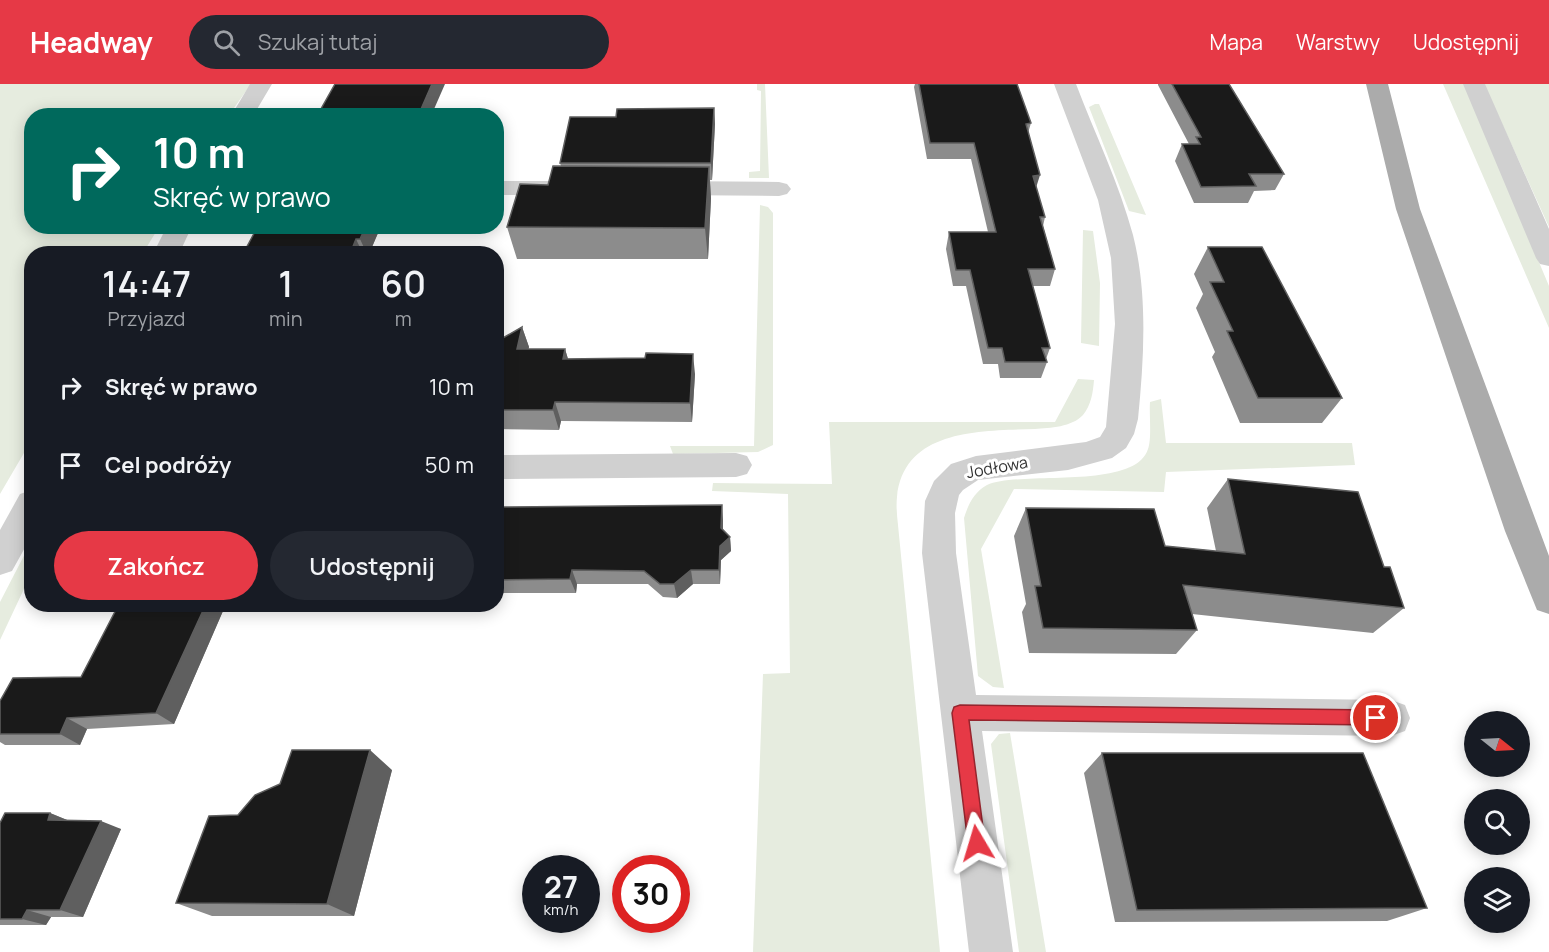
<!DOCTYPE html>
<html lang="pl">
<head>
<meta charset="utf-8">
<style>
  :root { --surface:#171b24; --page:#242831; --text:#f1f3f6; --muted:#9ea1a6; --accent:#e63946 }
  body { margin:0; font-family:Manrope,sans-serif; background:var(--page); color:var(--text); height:100vh; display:flex; flex-direction:column; font-size:22px; white-space:nowrap }
  * { box-sizing:border-box; margin:0 }
  p { font-size:20px; color:var(--muted) }
  .icon { flex:none; width:33px; height:33px; fill:none; stroke:currentColor; stroke-width:2; stroke-linecap:round; stroke-linejoin:round }
  .map { position:relative; flex:1; overflow:hidden }
  .panel { position:absolute; left:24px; top:162px; width:480px; height:366px; display:flex; flex-direction:column; background:var(--surface); border-radius:24px; box-shadow:0 3px 15px #0003 }
  .panel>* { flex:none }
  .banner { position:absolute; left:24px; top:24px; width:480px; height:126px; border-radius:24px; box-shadow:0 3px 15px #0003; background:#00695c; color:#fff; overflow:hidden }
  .needle { width:39px; rotate:108deg }
  .controls { position:absolute; left:1464px; top:627px; display:grid; gap:12px }
  .controls a { display:grid; place-items:center; width:66px; height:66px; border-radius:50%; background:var(--surface); box-shadow:0 3px 15px #0003; font-size:30px }
  .speed { position:absolute; left:522px; top:771px; display:flex; gap:12px; font-size:30px; font-weight:700; text-align:center }
  .speed>* { display:grid; place-content:center; width:78px; height:78px; border-radius:50%; background:var(--surface); box-shadow:0 3px 15px #0003; line-height:1 }
  .speed small { font-size:15px; font-weight:400 }
  .speed .limit { border:9px solid #d22; background:#fff; color:#111 }
  .pin { position:absolute; display:grid; place-items:center; width:51px; height:51px; color:#fff; margin:-26px; border:3px solid #fff; border-radius:50%; box-shadow:0 2px 6px #0007 }
  .me { position:absolute; width:66px; margin:-33px; rotate:353deg; stroke-linejoin:round; filter:drop-shadow(0 0 4px #0008) }
  .turn { display:flex; align-items:center; gap:21px; height:126px; padding:0 30px; font-size:27px }
  .turn .icon { width:78px; height:78px; stroke-width:2.5 }
  .turn b { display:block; font-size:42px; line-height:51px }
  .eta { display:flex; justify-content:space-evenly; align-items:center; height:102px; text-align:center }
  .eta b { font-size:36px; font-weight:600; line-height:42px }
  .primary-button { display:flex; gap:12px; margin-top:auto; padding:12px 30px }
  .primary-button a { flex:1; height:69px; border-radius:36px; background:var(--accent); color:#fff; font-size:24px; font-weight:600; line-height:69px; text-align:center }
  .primary-button a+a { background:var(--page); color:var(--text) }
  ul { padding:0; list-style:none }
  li { display:flex; align-items:center; gap:18px; height:78px; padding:0 30px }
  li div { flex:1 }
  li b { display:block; font-size:22px }
  li em { font-style:normal }
  header { display:flex; align-items:center; gap:36px; box-sizing:border-box; height:84px; padding:0 30px; background:var(--accent); color:#fff }
  header strong { font-size:28px }
  nav { display:flex; gap:33px; margin-inline-start:auto; font-size:21px }
  .search { width:420px; height:54px; background:var(--page); display:flex; align-items:center; gap:15px; box-sizing:border-box; padding:0 21px; border-radius:33px; color:var(--muted); font-size:22px }
  .map>svg:first-child { display:block }
</style>
</head>
<body>
<header>
<strong>Headway</strong>
<div class="search"><svg class="icon" aria-label="search" viewBox="0 0 24 24"><circle cx="10" cy="10" r="6"/><path d="M15 15l6 6"/></svg>Szukaj tutaj</div>
<nav><a>Mapa</a><a>Warstwy</a><a>Udostępnij</a></nav>
</header>
<div class="map">
<svg width="1549" height="868" viewBox="0 0 1549 868">
  <rect width="100%" height="100%" fill="#fff"/>
  <path fill="#e6ecdf" d="M 0,0 L 251,0 L 229,31 L 32,32 L 32,142 L 159,143 L 143,169 L 32,170 L 31,357 L 0,410 Z
    M 757,0 L 765,0 L 769,94 L 749,94 L 749,88 L 760,87 L 761,7 L 757,6 Z
    M 1443,0 L 1464,0 L 1549,202 L 1549,244 Z
    M 1484,0 L 1549,0 L 1549,143 Z
    M 1095,20 L 1099,20 L 1146,131 L 1129,127 L 1089,23 Z
    M 760,121 L 768,123 L 773,129 L 773,361 L 758,368 L 673,370 L 670,362 L 754,362 Z
    M 1083,146 L 1093,147 L 1100,199 L 1099,262 L 1081,259 Z
    M 1078,295 L 1094,296 C 1093,309 1091,321 1083,331 C 1072,343 1050,344 1035,345 C 983,347 904,344 897,413 C 896,422 897,432 898,441 L 940,868 L 753,868 L 763,590 L 790,589 L 788,410 L 712,407 L 713,399 L 832,400 L 829,338 L 1055,338 Z
    M 1161,315 L 1166,359 L 1352,359 L 1355,381 L 1166,388 L 1164,408 L 1014,405 L 981,465 L 1004,604 L 993,603 L 978,592 L 964,434 C 968,421 974,408 987,401 C 1019,386 1135,407 1148,365 C 1152,354 1149,330 1150,318 Z
    M 31,458 L 31,490 L 0,556 L 0,518 Z
    M 1010,649 L 1046,868 L 1019,868 L 991,660 L 999,650 Z"/>
  <g fill="none" stroke-linecap="round" stroke-linejoin="round">
    <path fill="#d0d0d0" fill-rule="evenodd" d="M 250,0 L 272,0 L 253,32 L 231,32 Z
      M 1054,0 L 1076,0 C 1095,50 1119,99 1133,151 C 1148,210 1144,275 1138,335 L 1134,350 L 1126,364 L 1112,374 L 1068,386 L 978,396 L 963,406 L 959,411 L 955,429 L 956,469 L 976,611 L 1391,616 L 1405,621 L 1410,634 L 1405,647 L 1391,652 L 982,647 L 1013,868 L 969,868 L 922,469 L 925,417 L 934,397 L 951,380 L 976,372 L 1086,358 L 1100,353 L 1106,343 L 1115,240 L 1111,174 L 1098,116 Z
      M 1463,0 L 1485,0 L 1549,145 L 1549,182 L 1540,180 L 1536,174 Z
      M 496,97 L 564,97 L 572,99 L 576,104 L 572,109 L 564,111 L 496,111 Z
      M 666,97 L 779,98 L 787,100 L 791,105 L 787,110 L 779,112 L 666,111 L 658,109 L 654,104 L 658,99 Z
      M 167,142 L 192,142 L 179,170 L 153,170 Z
      M 736,369 L 747,372 L 752,381 L 747,390 L 736,393 L 496,395 L 496,371 Z
      M 32,406 L 32,451 L 12,487 L 0,491 L 0,446 L 20,410 Z"/>
    <path fill="#ababab" fill-rule="evenodd" d="M 1366,0 L 1388,0 L 1420,125 L 1549,472 L 1549,530 L 1537,526 L 1505,447 L 1396,125 Z"/>
  </g>
  <path fill="#8c8c8c" d="M 915,0 L 1017,0 L 1031,39 L 1028,49 L 1036,103 L 1045,133 L 1043,142 L 1055,185 L 1050,202 L 1033,202 L 1050,264 L 1046,275 L 1047,278 L 1041,294 L 1000,294 L 998,280 L 983,280 L 966,202 L 953,202 L 946,165 L 949,148 L 988,148 L 971,75 L 927,75 L 914,3 Z
    M 1158,0 L 1229,0 L 1284,90 L 1275,106 L 1254,107 L 1248,119 L 1194,119 L 1175,77 L 1182,60 L 1189,60 L 1158,1 Z
    M 714,24 L 715,40 L 712,96 L 710,96 L 711,114 L 708,175 L 517,175 L 507,143 L 548,101 L 561,82 L 560,79 L 616,33 Z
    M 381,142 L 369,170 L 243,170 Z
    M 1208,163 L 1342,314 L 1322,339 L 1240,339 L 1212,273 L 1215,268 L 1196,224 L 1203,210 L 1194,190 Z
    M 522,243 L 529,263 L 528,265 L 565,265 L 568,275 L 695,290 L 692,338 L 561,337 L 559,346 L 496,345 L 496,258 Z
    M 1228,395 L 1384,483 L 1404,524 L 1373,549 L 1192,530 L 1197,546 L 1176,570 L 1029,569 L 1022,528 L 1026,520 L 1014,452 L 1026,424 L 1165,462 L 1216,467 L 1207,424 Z
    M 722,421 L 723,445 L 730,453 L 731,467 L 721,476 L 720,500 L 693,500 L 677,514 L 663,513 L 648,500 L 577,500 L 576,509 L 496,509 L 496,423 Z
    M 119,520 L 226,520 L 174,640 L 87,645 L 80,661 L 5,661 L 0,658 L 0,617 L 81,593 Z
    M 1102,669 L 1427,824 L 1387,837 L 1115,838 L 1084,689 Z
    M 392,686 L 354,832 L 212,832 L 176,819 L 238,731 Z
    M 50,729 L 67,736 L 121,745 L 83,833 L 51,833 L 46,841 L 0,841 L 0,739 Z"/>
  <path fill="#5f5f5f" d="M 432,0 L 445,0 L 431,32 L 418,32 Z
    M 714,24 L 715,40 L 712,96 L 711,79 Z
    M 709,83 L 711,114 L 708,175 L 705,144 Z
    M 1040,91 L 1035,107 L 1033,92 Z
    M 366,142 L 381,142 L 369,170 L 367,170 L 360,155 Z
    M 356,155 L 363,170 L 350,170 Z
    M 522,243 L 529,263 L 524,285 L 517,265 Z
    M 565,265 L 571,285 L 563,275 Z
    M 693,270 L 695,290 L 692,338 L 690,319 Z
    M 555,318 L 561,337 L 559,346 L 553,326 Z
    M 722,421 L 723,436 L 723,458 L 721,444 Z
    M 730,453 L 731,467 L 721,476 L 720,500 L 719,486 L 720,462 Z
    M 572,486 L 577,500 L 576,509 L 570,495 Z
    M 691,486 L 693,500 L 677,514 L 674,500 Z
    M 206,520 L 226,520 L 174,640 L 156,629 Z
    M 67,634 L 87,645 L 80,661 L 60,650 Z
    M 370,666 L 392,686 L 354,832 L 327,820 Z
    M 50,729 L 72,738 L 48,736 Z
    M 101,737 L 121,745 L 83,833 L 60,826 Z
    M 27,826 L 51,833 L 46,841 L 22,835 Z"/>
  <path fill="#1a1a1a" stroke="#5f5f5f" stroke-width="1.5" d="M 335,0 L 432,0 L 418,32 L 317,32 Z
    M 919,0 L 1017,0 L 1031,39 L 1026,40 L 1040,91 L 1033,92 L 1045,133 L 1040,133 L 1055,185 L 1028,185 L 1050,264 L 1042,264 L 1047,278 L 1005,278 L 1002,264 L 988,264 L 970,186 L 956,186 L 949,148 L 996,148 L 974,59 L 930,59 Z
    M 1172,0 L 1229,0 L 1284,90 L 1249,90 L 1256,102 L 1201,103 L 1182,60 L 1200,60 L 1196,53 L 1201,53 Z
    M 714,24 L 711,79 L 560,79 L 570,33 L 616,33 L 617,25 Z
    M 553,82 L 709,83 L 705,144 L 507,143 L 520,100 L 548,101 Z
    M 258,142 L 366,142 L 360,155 L 356,155 L 350,170 L 243,170 Z
    M 1208,163 L 1262,163 L 1342,314 L 1258,314 L 1227,247 L 1233,247 L 1210,198 L 1224,198 Z
    M 522,243 L 517,265 L 565,265 L 563,275 L 645,274 L 646,269 L 693,270 L 690,319 L 555,318 L 553,326 L 496,326 L 496,258 Z
    M 1228,395 L 1358,408 L 1384,483 L 1390,483 L 1404,524 L 1183,501 L 1197,546 L 1043,544 L 1035,502 L 1041,502 L 1026,424 L 1154,425 L 1165,462 L 1245,470 Z
    M 722,421 L 721,444 L 730,453 L 720,462 L 719,486 L 691,486 L 674,500 L 660,500 L 644,487 L 572,486 L 570,495 L 496,496 L 496,423 Z
    M 119,520 L 206,520 L 156,629 L 67,634 L 60,650 L 0,650 L 0,617 L 13,594 L 81,593 Z
    M 292,666 L 370,666 L 327,820 L 176,819 L 209,732 L 238,731 L 255,711 L 280,700 Z
    M 1102,669 L 1363,669 L 1427,824 L 1137,826 Z
    M 5,729 L 50,729 L 48,736 L 101,737 L 60,826 L 27,826 L 22,835 L 0,835 L 0,739 Z"/>
  <path fill="#e63946" stroke="#96252e" stroke-width="1.5" d="M 960,621 L 1376,626 L 1382,629 L 1384,634 L 1382,639 L 1376,641 L 969,636 L 985,759 L 983,765 L 977,768 L 971,765 L 968,759 L 952,629 L 954,623 Z"/>
  <g text-anchor="middle" dominant-baseline="central" stroke-width="6" stroke-linejoin="round" paint-order="stroke">
    <g font-size="16" fill="#333" stroke="#fff">
      <text transform="translate(997 383) rotate(-10)">Jodłowa</text>
    </g>
  </g>
</svg>
<div class="controls">
<a><svg class="needle" viewBox="-14 -14 28 28"><path d="M0-13l5 13h-10z" fill="#e53935"/><path d="M0 13l5-13h-10z" fill="#9ea1a6"/></svg></a>
<a><svg class="icon" aria-label="search" viewBox="0 0 24 24"><circle cx="10" cy="10" r="6"/><path d="M15 15l6 6"/></svg></a>
<a><svg class="icon" aria-label="layers" viewBox="0 0 24 24"><path d="M12 4l9 5-9 5-9-5zM3 14l9 5 9-5"/></svg></a>
</div>
<div class="speed"><div>27<small>km/h</small></div><div class="limit">30</div></div>
<div class="pin" style="left:1376px;top:634px;background:#d93025"><svg class="icon" aria-label="arrive" viewBox="0 0 24 24"><path d="M6 21V4h12l-3 4 3 4H6"/></svg></div>
<svg class="me" style="left:977px;top:759px" viewBox="-20 -20 40 40"><path d="M0-17L14 15 0 8-14 15z" fill="#e63946" stroke="#fff" stroke-width="4"/></svg>
<div class="banner">
<div class="turn"><svg class="icon" aria-label="right" viewBox="0 0 24 24"><path d="M7 20v-9h11M14 6l5 5-5 5"/></svg><div><b>10 m</b>Skręć w prawo</div></div>
</div>
<section class="panel">
<div class="eta">
<div><b>14:47</b><p>Przyjazd</p></div>
<div><b>1</b><p>min</p></div>
<div><b>60</b><p>m</p></div>
</div>
<ul>
<li><svg class="icon" aria-label="right" viewBox="0 0 24 24"><path d="M7 20v-9h11M14 6l5 5-5 5"/></svg><div><b>Skręć w prawo</b></div><em>10 m</em></li>
<li><svg class="icon" aria-label="arrive" viewBox="0 0 24 24"><path d="M6 21V4h12l-3 4 3 4H6"/></svg><div><b>Cel podróży</b></div><em>50 m</em></li>
</ul>
<div class="primary-button"><a>Zakończ</a><a>Udostępnij</a></div>
</section>
</div>
</body>
</html>
